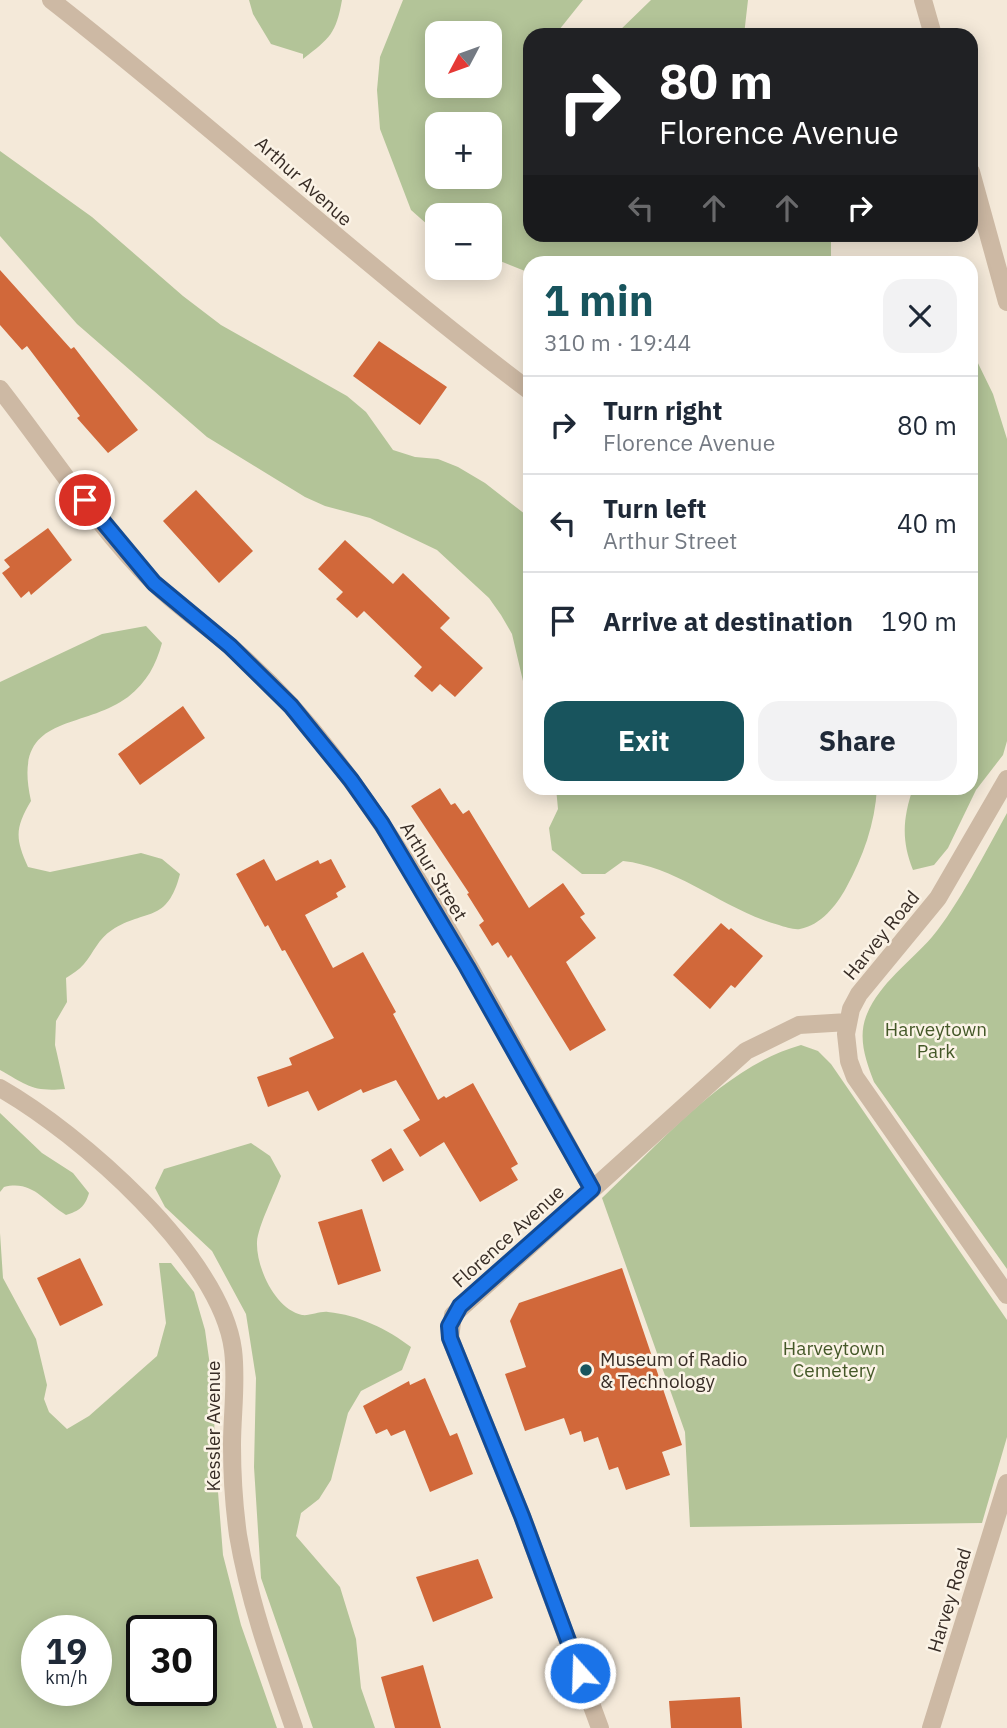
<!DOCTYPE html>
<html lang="en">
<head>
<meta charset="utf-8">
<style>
  :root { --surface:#fff; --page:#f2f2f3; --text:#1f2937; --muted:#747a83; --line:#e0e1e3; --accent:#18545d }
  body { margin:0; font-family:"IBM Plex Sans",sans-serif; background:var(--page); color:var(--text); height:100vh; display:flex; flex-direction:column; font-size:26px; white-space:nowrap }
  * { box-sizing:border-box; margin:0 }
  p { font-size:23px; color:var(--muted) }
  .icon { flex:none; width:38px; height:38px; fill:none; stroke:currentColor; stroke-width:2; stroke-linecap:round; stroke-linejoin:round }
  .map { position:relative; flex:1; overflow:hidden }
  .panel { position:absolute; left:523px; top:256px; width:455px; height:539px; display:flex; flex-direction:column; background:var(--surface); border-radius:21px; box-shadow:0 4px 18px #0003 }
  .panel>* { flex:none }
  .banner { position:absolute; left:523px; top:28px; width:455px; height:214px; border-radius:21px; box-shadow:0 4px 18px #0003; background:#202124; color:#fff; overflow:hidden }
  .needle { width:46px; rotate:229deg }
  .buttons { position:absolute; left:425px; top:21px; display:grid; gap:14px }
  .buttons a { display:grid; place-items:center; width:77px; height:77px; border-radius:14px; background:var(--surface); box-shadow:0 4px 18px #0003; font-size:35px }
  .speed { position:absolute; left:21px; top:1615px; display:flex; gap:14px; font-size:35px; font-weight:700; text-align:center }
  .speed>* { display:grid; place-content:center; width:91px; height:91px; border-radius:50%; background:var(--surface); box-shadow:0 4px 18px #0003; line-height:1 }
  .speed small { font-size:18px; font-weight:400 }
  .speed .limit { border:4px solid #111; border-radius:10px; background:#fff; color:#111 }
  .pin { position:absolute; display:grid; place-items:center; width:60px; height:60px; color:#fff; margin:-30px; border:4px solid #fff; border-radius:50%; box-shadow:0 2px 7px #0007 }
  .me { position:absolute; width:77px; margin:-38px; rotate:340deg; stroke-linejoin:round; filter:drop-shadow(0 0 5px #0008) }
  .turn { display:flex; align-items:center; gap:24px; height:147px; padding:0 21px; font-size:32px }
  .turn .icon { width:91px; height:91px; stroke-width:2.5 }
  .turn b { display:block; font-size:49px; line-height:60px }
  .lanes { display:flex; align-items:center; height:66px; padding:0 21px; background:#0003; justify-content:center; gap:35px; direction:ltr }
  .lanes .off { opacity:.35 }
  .round { display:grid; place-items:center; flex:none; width:74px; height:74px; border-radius:21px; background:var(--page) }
  .overview { display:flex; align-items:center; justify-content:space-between; height:119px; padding:0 21px }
  h1 { font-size:42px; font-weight:700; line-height:52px; color:var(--accent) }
  .primary-button { display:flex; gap:14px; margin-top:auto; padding:14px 21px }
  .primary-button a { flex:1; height:80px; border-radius:21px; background:var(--accent); color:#fff; font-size:28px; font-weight:700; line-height:80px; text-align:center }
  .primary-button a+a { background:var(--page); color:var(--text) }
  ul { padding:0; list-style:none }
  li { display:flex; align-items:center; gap:21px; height:98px; padding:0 21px; border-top:2px solid var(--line) }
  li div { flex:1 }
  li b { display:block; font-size:26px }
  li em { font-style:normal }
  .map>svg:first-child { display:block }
</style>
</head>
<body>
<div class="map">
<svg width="1007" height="1728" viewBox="0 0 1007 1728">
  <rect width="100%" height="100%" fill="#f4e9d9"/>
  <path fill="#b3c498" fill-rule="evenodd" d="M 249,0 L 342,0 C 336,34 330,38 303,59 L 303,54 L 271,44 L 253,14 Z
    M 403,0 L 583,0 L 555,35 L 530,35 L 530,234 L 831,235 L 831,262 L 530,262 L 530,273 L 490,257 L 490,215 L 438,215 L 437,233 L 411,210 L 380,129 L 377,90 L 380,57 ZM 438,33 L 490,33 L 490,86 L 438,86 ZM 438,124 L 490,124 L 490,177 L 438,177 Z
    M 651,0 L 748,0 L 744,35 L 615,35 Z
    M 0,151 L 92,217 L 183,296 L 221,325 L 347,396 L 366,412 L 393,450 L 415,457 L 438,459 L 458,467 L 485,483 L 530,518 L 530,711 L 512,634 L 501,615 L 489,598 L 437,550 L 370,518 L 325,506 L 305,497 L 207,437 L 77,324 L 0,236 Z
    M 971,355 L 974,355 L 993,394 L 1007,439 L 1007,741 L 1003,755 L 976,790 L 948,848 L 934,865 L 913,870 C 901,840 903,818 913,788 L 971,788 Z
    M 146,626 L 162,643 C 156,665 147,682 128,697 C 80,732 11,712 31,801 C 15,828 15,838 28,867 L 50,872 L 141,853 L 162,859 L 180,874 C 167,924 146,908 112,930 C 98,939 94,952 84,964 C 79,970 72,974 66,978 L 67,1002 L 56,1021 L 55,1045 L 65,1089 C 32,1092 27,1085 0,1070 L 0,682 L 102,634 Z
    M 556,788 L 877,788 C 875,824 863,857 846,888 C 836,906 821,925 800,929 C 794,930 785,927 779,925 C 724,910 679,867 623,861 L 605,874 L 582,874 L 552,850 L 549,828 L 558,809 Z
    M 1007,813 L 1007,1269 L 874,1082 C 866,1061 857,1037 867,1014 C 880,983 910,962 932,937 C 958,906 987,849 1007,813 Z
    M 801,1045 L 818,1051 L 831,1064 L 1007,1320 L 1007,1437 L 982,1523 L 690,1527 L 685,1432 L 602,1198 C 660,1144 723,1067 801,1045 Z
    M 0,1113 L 42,1153 L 73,1173 L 89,1193 C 85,1207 79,1211 66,1215 C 43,1201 33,1180 4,1187 L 0,1192 Z
    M 251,1143 L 270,1156 L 281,1176 C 275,1193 258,1226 257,1242 C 256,1267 275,1309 302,1315 C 310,1316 320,1311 328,1312 C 359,1315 387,1329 411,1347 L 402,1370 L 361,1391 L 348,1413 L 331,1480 L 319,1499 L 301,1513 L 296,1536 L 340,1587 L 356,1639 L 361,1688 L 375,1728 L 313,1728 L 261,1578 L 254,1467 L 256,1378 L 246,1314 L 212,1251 L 165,1207 L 155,1188 L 164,1169 Z
    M 0,1233 L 3,1278 L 36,1339 L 47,1385 L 44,1399 L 49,1412 L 67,1429 L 89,1416 L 157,1356 L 166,1323 L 159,1263 L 171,1263 L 194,1292 L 205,1330 L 215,1402 L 214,1441 L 223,1555 L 241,1625 L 277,1728 L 0,1728 ZM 37,1631 L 96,1631 L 96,1690 L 37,1690 ZM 142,1631 L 201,1631 L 201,1690 L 142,1690 Z"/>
  <path fill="#d1683a" d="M 0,270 L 71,349 L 74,347 L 138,430 L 108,453 L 77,418 L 80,416 L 27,346 L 22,350 L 0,325 Z
    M 379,341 L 447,387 L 420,425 L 353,376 Z
    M 196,490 L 253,551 L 219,583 L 163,521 Z
    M 48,528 L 72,560 L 31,595 L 29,591 L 21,598 L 2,573 L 10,567 L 4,560 Z
    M 345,540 L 393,584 L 403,573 L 450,618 L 440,628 L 483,668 L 455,697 L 440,684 L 432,692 L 414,676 L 422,667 L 364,611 L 357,618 L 336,599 L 343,592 L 318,569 Z
    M 183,706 L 205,738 L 140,785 L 118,754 Z
    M 440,788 L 451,805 L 455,803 L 463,814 L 469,810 L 529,908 L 563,883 L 585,914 L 580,917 L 596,938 L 566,962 L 606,1030 L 570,1051 L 511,955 L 508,958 L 498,942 L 492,946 L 479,925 L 484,921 L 467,894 L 469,893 L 411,806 Z
    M 264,859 L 276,881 L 318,860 L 320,864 L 331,859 L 346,887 L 336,893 L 338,897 L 305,915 L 333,968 L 363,952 L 396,1012 L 393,1014 L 438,1100 L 444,1096 L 446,1098 L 473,1083 L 518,1164 L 511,1168 L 518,1180 L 480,1202 L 444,1142 L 420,1157 L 403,1130 L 420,1120 L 396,1080 L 363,1093 L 361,1089 L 318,1111 L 308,1091 L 268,1107 L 257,1077 L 292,1065 L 289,1058 L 334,1038 L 285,950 L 282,951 L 268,925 L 265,927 L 236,874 Z
    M 721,923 L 729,930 L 731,928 L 763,956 L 735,988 L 731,985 L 710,1009 L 673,975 Z
    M 391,1148 L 404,1170 L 383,1182 L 371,1160 Z
    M 362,1209 L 381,1271 L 338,1285 L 318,1222 Z
    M 80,1258 L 103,1305 L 60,1326 L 37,1278 Z
    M 622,1268 L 682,1445 L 662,1452 L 670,1475 L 626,1490 L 618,1467 L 609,1470 L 598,1437 L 584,1442 L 581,1431 L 570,1435 L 564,1418 L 525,1431 L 505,1374 L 526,1367 L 510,1321 L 519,1303 Z
    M 425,1378 L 450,1436 L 457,1433 L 473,1474 L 430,1492 L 405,1430 L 391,1436 L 387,1429 L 376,1434 L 363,1406 L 409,1381 L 410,1385 Z
    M 478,1559 L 493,1598 L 433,1622 L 416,1577 Z
    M 423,1665 L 441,1728 L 395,1728 L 381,1677 Z
    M 740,1697 L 742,1728 L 671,1728 L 669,1701 Z"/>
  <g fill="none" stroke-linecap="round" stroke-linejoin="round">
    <path stroke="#cdb9a4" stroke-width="18" d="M 51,0 C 214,127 365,267 530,391
      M 923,0 L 933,35
      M 971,172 L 1007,302
      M 0,389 C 50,453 96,525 154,583 C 178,607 206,625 231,647 C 267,678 300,713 329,751 C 432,884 510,1042 592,1189
      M 1007,779 L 938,898 L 859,994 L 851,1009 L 846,1034 L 849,1061 L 855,1077 L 1007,1295
      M 0,1088 C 79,1133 221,1256 233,1350 C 237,1382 232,1414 232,1445 C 232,1475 234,1506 238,1535 C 249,1601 272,1665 294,1728
      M 600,1728 L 522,1516 L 450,1338 L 453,1315 L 746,1051 L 799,1025 L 848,1022
      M 931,1728 L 1007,1483"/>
  </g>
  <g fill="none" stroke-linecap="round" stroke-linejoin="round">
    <defs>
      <path id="route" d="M 85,500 L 154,583 L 230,646 L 291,706 L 351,780 L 382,824 L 467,967 L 592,1189 L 460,1306 L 449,1326 L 450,1338 L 522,1516 L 580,1673"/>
    </defs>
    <use href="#route" stroke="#114b97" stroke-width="18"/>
    <use href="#route" stroke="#1a73e8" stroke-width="12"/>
  </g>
  <circle fill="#18545d" stroke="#fbf3e6" stroke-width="2.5" cx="586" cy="1370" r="7"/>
  <g text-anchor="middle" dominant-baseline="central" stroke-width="5" stroke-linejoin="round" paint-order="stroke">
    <g font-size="19" fill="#382d26" stroke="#fbf3e6">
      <text transform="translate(304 181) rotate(42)">Arthur Avenue</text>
      <text transform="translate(434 871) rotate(59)">Arthur Street</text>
      <text transform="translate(881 935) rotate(-51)">Harvey Road</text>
      <text transform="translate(508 1236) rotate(-42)">Florence Avenue</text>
      <text transform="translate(213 1426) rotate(-90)">Kessler Avenue</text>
      <text transform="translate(949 1600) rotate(-73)">Harvey Road</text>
    </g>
    <g font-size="19" fill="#445828" stroke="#fbf3e6">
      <text x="936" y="1029">Harveytown<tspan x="936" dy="22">Park</tspan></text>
      <text x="834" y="1348">Harveytown<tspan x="834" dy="22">Cemetery</tspan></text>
    </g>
    <g font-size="19" fill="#382d26" stroke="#fbf3e6" text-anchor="start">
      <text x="600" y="1359">Museum of Radio<tspan x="600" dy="22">&amp; Technology</tspan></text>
    </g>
  </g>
</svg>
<div class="buttons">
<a><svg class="needle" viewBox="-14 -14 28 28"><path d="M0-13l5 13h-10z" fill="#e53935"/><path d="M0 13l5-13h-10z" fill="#747a83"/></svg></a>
<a>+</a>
<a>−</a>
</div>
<div class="speed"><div>19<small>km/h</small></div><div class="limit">30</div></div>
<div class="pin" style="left:85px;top:500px;background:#d93025"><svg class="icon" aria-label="arrive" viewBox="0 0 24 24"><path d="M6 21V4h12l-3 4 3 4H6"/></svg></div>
<svg class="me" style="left:580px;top:1673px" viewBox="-20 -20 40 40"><circle r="17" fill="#1a73e8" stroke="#fff" stroke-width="3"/><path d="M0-11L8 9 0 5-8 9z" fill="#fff"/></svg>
<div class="banner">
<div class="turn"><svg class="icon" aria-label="right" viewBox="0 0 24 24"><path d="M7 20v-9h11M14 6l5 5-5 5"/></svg><div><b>80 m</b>Florence Avenue</div></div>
<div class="lanes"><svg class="icon off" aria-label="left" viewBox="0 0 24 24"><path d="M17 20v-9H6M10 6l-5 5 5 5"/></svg><svg class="icon off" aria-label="ahead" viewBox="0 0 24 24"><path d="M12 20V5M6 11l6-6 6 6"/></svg><svg class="icon off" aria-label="ahead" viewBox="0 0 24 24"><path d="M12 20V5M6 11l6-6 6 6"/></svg><svg class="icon" aria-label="right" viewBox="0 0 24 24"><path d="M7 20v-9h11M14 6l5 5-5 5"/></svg></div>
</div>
<section class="panel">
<div class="overview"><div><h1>1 min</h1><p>310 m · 19:44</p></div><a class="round"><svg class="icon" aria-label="close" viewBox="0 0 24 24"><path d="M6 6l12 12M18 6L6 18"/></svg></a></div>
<ul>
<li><svg class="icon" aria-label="right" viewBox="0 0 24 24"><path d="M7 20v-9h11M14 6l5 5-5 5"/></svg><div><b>Turn right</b><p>Florence Avenue</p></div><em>80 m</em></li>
<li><svg class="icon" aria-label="left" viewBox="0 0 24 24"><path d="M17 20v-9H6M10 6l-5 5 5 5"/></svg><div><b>Turn left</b><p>Arthur Street</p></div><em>40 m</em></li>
<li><svg class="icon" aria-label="arrive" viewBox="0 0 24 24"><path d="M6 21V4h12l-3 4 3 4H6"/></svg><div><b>Arrive at destination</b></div><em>190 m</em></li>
</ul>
<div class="primary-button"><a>Exit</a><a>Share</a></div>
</section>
</div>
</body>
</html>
